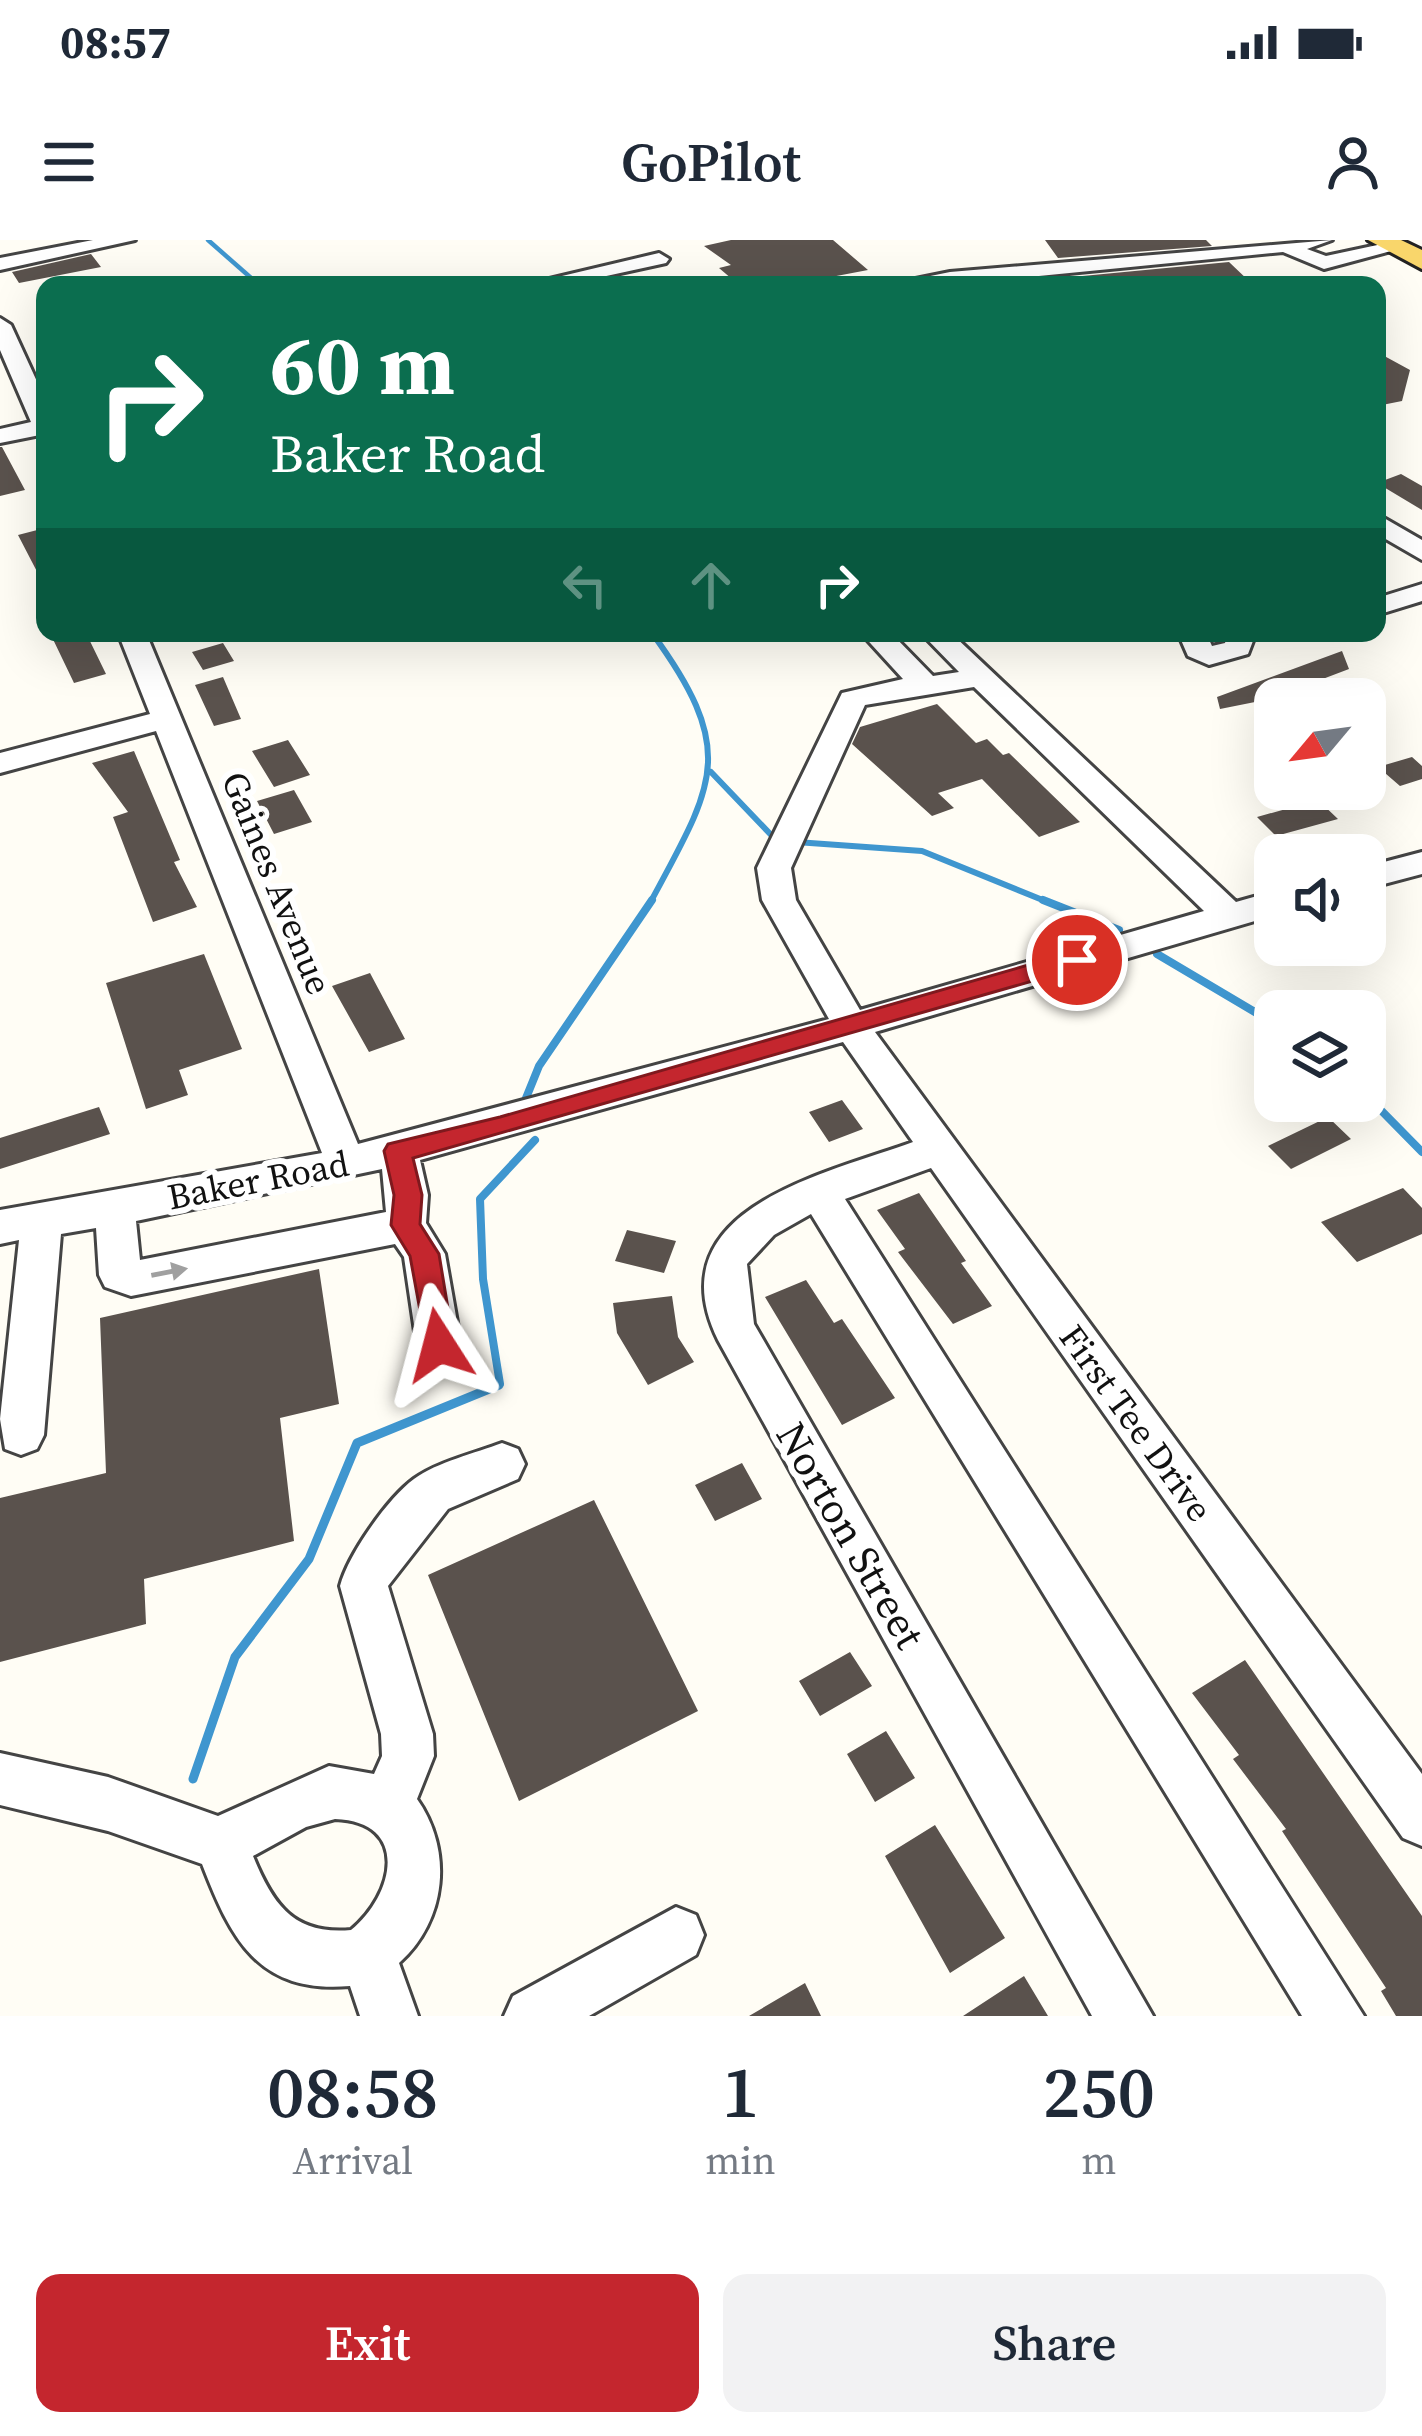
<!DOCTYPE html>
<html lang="en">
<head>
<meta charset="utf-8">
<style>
  :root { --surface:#fff; --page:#f2f2f3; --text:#1f2937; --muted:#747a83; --accent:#c4262e }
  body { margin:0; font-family:"Source Serif 4",serif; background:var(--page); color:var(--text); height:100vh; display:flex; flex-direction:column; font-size:45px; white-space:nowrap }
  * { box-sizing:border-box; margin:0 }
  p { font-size:39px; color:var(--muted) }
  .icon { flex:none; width:66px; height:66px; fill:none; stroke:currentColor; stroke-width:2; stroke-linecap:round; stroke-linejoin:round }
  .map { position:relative; height:1776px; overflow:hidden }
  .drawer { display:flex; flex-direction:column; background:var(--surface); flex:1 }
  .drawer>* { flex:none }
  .guide { position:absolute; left:36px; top:36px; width:1350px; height:366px; border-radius:24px; box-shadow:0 12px 48px #0002; background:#0b6e4f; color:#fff; overflow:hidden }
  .needle { width:78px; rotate:241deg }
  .fabs { position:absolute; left:1254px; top:438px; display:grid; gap:24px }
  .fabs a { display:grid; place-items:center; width:132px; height:132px; border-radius:24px; background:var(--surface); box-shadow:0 12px 48px #0002; font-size:60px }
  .pin { position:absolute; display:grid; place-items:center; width:102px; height:102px; color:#fff; margin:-51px; border:6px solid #fff; border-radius:50%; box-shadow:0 3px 12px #0007 }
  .me { position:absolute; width:132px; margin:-66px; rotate:351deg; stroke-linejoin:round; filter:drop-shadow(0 0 9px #0008) }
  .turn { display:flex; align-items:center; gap:42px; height:252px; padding:0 36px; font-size:54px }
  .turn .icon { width:156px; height:156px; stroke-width:2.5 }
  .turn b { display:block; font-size:84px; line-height:102px }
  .lanes { display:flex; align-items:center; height:114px; padding:0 36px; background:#0003; justify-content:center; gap:60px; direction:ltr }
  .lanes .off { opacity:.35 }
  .eta { display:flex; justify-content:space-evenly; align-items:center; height:204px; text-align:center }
  .eta b { font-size:72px; font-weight:600; line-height:84px }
  .button { display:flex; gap:24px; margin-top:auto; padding:24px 36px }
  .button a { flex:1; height:138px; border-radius:24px; background:var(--accent); color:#fff; font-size:48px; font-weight:600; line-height:138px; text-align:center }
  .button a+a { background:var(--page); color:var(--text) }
  .status { display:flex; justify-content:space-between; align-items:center; height:84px; padding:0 60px; background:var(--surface); direction:ltr }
  .status svg { height:33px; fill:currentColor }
  header { display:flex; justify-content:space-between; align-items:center; height:156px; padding:0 36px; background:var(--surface); font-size:54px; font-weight:600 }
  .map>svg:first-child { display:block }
</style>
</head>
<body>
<div class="status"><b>08:57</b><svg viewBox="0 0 49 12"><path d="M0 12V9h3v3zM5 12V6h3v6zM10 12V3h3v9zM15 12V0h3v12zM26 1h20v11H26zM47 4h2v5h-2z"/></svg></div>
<header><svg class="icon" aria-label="menu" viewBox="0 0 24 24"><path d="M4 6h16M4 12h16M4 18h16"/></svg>GoPilot<svg class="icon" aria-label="person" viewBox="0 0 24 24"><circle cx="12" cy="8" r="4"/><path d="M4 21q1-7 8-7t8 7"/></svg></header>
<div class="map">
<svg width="1422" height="1776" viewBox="0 0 1422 1776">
  <rect width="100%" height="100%" fill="#fffdf5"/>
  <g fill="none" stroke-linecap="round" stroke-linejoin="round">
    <path stroke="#3f96cf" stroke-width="4.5" d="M 208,0 L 259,45"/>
    <path stroke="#3f96cf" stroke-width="6" d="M 711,532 L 775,599
      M 796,602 L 922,611 L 1050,663
      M 650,663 C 714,544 739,512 652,393"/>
    <path stroke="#3f96cf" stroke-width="8" d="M 1043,660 L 1119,690
      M 1157,714 L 1275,784
      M 1365,854 L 1422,912
      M 524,863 L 539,826 L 652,660
      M 491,1148 L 500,1144 L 483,1039 L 480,959 L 535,900"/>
    <path stroke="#3f96cf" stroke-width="9" d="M 193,1539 L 235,1417 L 309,1319 L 357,1203 L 499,1145"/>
  </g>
  <path fill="#5a524d" d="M 731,0 L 833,0 L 868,30 L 789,45 L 739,45 L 719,28 L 731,25 L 704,6 Z
    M 1045,0 L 1206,0 L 1212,6 L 1058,18 Z
    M 91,14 L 101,27 L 19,43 L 12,32 Z
    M 1229,22 L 1250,42 L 1077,45 L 1072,37 Z
    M 1377,112 L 1410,130 L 1402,161 L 1377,166 Z
    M 0,207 L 2,207 L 25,250 L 0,256 Z
    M 1401,234 L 1422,246 L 1422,270 L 1377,243 Z
    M 45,288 L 45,347 L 18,295 Z
    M 50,393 L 86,393 L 106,434 L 74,443 Z
    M 223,403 L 234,421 L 203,430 L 192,412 Z
    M 1342,411 L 1349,429 L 1270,459 L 1220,469 L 1217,457 Z
    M 223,437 L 241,479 L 214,486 L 195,445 Z
    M 937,464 L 976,503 L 987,499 L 1003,515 L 1009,513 L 1080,582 L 1039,597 L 982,539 L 938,553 L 954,568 L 932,576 L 852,504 L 860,487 Z
    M 288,500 L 310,535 L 274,547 L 252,511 Z
    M 134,511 L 180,620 L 174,622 L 197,667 L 153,682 L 113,577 L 128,572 L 92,523 Z
    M 1412,517 L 1422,526 L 1422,539 L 1400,546 L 1378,527 Z
    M 294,550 L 312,582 L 274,594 L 257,561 Z
    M 1318,560 L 1338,579 L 1276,596 L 1257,577 Z
    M 204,714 L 242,809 L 179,830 L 188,855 L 146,869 L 106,743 Z
    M 370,733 L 405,799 L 369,812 L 332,746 Z
    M 842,860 L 863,889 L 829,902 L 809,872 Z
    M 99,867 L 110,894 L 0,929 L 0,898 Z
    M 1328,877 L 1351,899 L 1291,929 L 1268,906 Z
    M 1403,948 L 1422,968 L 1422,994 L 1357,1022 L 1321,982 Z
    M 919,953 L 966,1021 L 961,1023 L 992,1066 L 953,1084 L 898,1012 L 905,1009 L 877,970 Z
    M 627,990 L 676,1001 L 664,1033 L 615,1021 Z
    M 319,1029 L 339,1164 L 280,1178 L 294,1301 L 144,1339 L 146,1384 L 0,1422 L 0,1258 L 106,1233 L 100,1078 Z
    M 806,1040 L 834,1083 L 842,1079 L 895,1158 L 842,1185 L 765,1057 Z
    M 672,1056 L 678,1097 L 694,1122 L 648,1145 L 617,1093 L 613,1063 Z
    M 742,1223 L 762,1259 L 715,1281 L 695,1245 Z
    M 594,1260 L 698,1471 L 519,1561 L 428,1335 Z
    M 850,1412 L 872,1446 L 820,1476 L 799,1441 Z
    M 1245,1420 L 1422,1676 L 1422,1776 L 1396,1776 L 1381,1751 L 1386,1748 L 1282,1591 L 1286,1589 L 1233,1519 L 1239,1515 L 1192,1453 Z
    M 886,1491 L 915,1538 L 875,1562 L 847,1514 Z
    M 935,1585 L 1005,1698 L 950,1733 L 885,1616 Z
    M 1024,1736 L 1048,1776 L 963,1776 Z
    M 805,1743 L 821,1776 L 749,1776 Z"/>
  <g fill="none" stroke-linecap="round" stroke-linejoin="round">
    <defs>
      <path id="minor" d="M 93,0 L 135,0 L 0,30 L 0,18 Z
        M 1332,0 L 1307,9 L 1326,16 L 1396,1 L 1406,7 L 1324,29 L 1283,12 L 946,45 L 886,45 L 950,32 Z
        M 659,13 L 669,19 L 666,23 L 565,45 L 524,45 Z
        M 0,78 L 11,85 L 45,159 L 45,194 L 0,203 L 0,189 L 31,182 L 0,110 Z
        M 1377,274 L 1422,300 L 1422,320 L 1377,294 Z
        M 1422,344 L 1422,361 L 1377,375 L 1377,358 Z
        M 118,393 L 146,393 L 358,904 L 829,779 L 762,660 L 757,628 L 842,453 L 903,439 L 861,393 L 891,393 L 933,436 L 959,432 L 921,393 L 951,393 L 1236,662 L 1275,651 L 1275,675 L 875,792 L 1422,1534 L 1422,1606 L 1403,1598 L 931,928 L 845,959 L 1364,1776 L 1302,1776 L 811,974 L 774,995 L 747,1024 L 754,1084 L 1153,1776 L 1092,1776 L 718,1100 C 654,969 825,934 913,902 L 843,802 L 420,920 L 428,955 L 426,983 L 445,1014 L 461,1105 L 454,1118 L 439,1124 L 424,1118 L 417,1105 L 404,1017 L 395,1004 L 131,1056 L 105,1047 L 99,1035 L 96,988 L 61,994 L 44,1195 L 37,1209 L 21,1215 L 5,1209 L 0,1179 L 19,1000 L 0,1004 L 0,970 L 322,913 L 156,491 L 0,533 L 0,513 L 150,474 ZM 974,447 L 1204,671 L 860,770 L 796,660 L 791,628 L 865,465 ZM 382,929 L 386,972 L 140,1020 L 136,981 Z
        M 1178,393 L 1206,393 L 1212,406 L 1225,403 L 1228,393 L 1256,393 L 1248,414 L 1209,425 L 1188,416 Z
        M 1422,612 L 1422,634 L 1365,649 L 1365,627 Z
        M 502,1203 L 518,1209 L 525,1224 L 518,1239 L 448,1269 L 388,1346 L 433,1494 L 434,1516 L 417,1559 C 453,1610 447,1680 399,1723 L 418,1776 L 360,1776 L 350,1746 C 258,1754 231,1699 202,1624 L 108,1591 L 0,1565 L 0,1513 L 108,1537 L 218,1576 L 329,1526 L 374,1534 L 382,1516 L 381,1494 L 340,1346 C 348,1315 388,1258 414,1239 C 437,1222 476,1213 502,1203 ZM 335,1579 C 411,1582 394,1655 351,1690 C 294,1695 273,1665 253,1616 L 306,1587 Z
        M 676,1667 L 696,1675 L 704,1695 L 696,1715 L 589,1776 L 504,1776 L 513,1756 Z"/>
      <path id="major" d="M 1368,0 L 1401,0 L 1422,10 L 1422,29 Z"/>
    </defs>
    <use href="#minor" stroke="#444" stroke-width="6"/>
    <use href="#major" stroke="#222" stroke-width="6"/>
    <use href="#minor" fill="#fff" fill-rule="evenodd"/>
    <use href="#major" fill="#f9d66b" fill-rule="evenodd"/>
  </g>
  <defs><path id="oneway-solid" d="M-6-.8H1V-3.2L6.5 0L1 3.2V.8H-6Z" transform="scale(3)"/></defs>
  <use fill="#a0a0a0" href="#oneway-solid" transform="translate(169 1032) rotate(-11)"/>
  <path fill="#c4262e" stroke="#7f191e" stroke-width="3" d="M 1077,711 L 1089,720 L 1085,726 L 413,918 L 422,955 L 420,984 L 439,1014 L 454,1105 L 450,1114 L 428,1114 L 410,1016 L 391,985 L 394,955 L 384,911 L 388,904 L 500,877 Z"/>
  <g text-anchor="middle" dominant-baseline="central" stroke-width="12" stroke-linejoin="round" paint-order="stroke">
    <g font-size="36" fill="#111" stroke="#fff">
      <text transform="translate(277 643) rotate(68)">Gaines Avenue</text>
      <text transform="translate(258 940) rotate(-11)">Baker Road</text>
      <text transform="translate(1136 1183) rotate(54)">First Tee Drive</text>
    </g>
    <g font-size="42" fill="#111" stroke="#fff">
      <text transform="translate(851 1295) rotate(60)">Norton Street</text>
    </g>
  </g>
</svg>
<div class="fabs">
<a><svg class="needle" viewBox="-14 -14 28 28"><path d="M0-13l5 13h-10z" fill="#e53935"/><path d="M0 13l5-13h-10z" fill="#747a83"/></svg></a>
<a><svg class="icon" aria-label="sound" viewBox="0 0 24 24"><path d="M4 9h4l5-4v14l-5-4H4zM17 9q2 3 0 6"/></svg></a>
<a><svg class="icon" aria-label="layers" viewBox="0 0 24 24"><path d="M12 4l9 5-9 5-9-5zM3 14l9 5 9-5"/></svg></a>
</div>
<div class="pin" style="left:1077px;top:720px;background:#d93025"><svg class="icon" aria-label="arrive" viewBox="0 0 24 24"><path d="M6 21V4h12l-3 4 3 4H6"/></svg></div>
<svg class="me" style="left:439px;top:1105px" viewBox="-20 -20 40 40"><path d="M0-17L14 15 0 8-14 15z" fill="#c4262e" stroke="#fff" stroke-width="4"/></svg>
<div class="guide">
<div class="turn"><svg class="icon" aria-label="right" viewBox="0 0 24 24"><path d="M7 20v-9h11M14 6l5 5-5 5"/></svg><div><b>60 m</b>Baker Road</div></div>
<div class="lanes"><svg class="icon off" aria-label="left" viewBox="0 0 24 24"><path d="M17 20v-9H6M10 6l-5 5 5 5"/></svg><svg class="icon off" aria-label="ahead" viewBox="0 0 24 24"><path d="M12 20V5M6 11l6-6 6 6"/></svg><svg class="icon" aria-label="right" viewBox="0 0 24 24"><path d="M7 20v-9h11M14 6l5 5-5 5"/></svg></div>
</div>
</div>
<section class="drawer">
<div class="eta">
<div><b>08:58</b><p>Arrival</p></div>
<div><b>1</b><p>min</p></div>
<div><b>250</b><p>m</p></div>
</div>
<div class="button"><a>Exit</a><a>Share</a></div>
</section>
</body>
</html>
